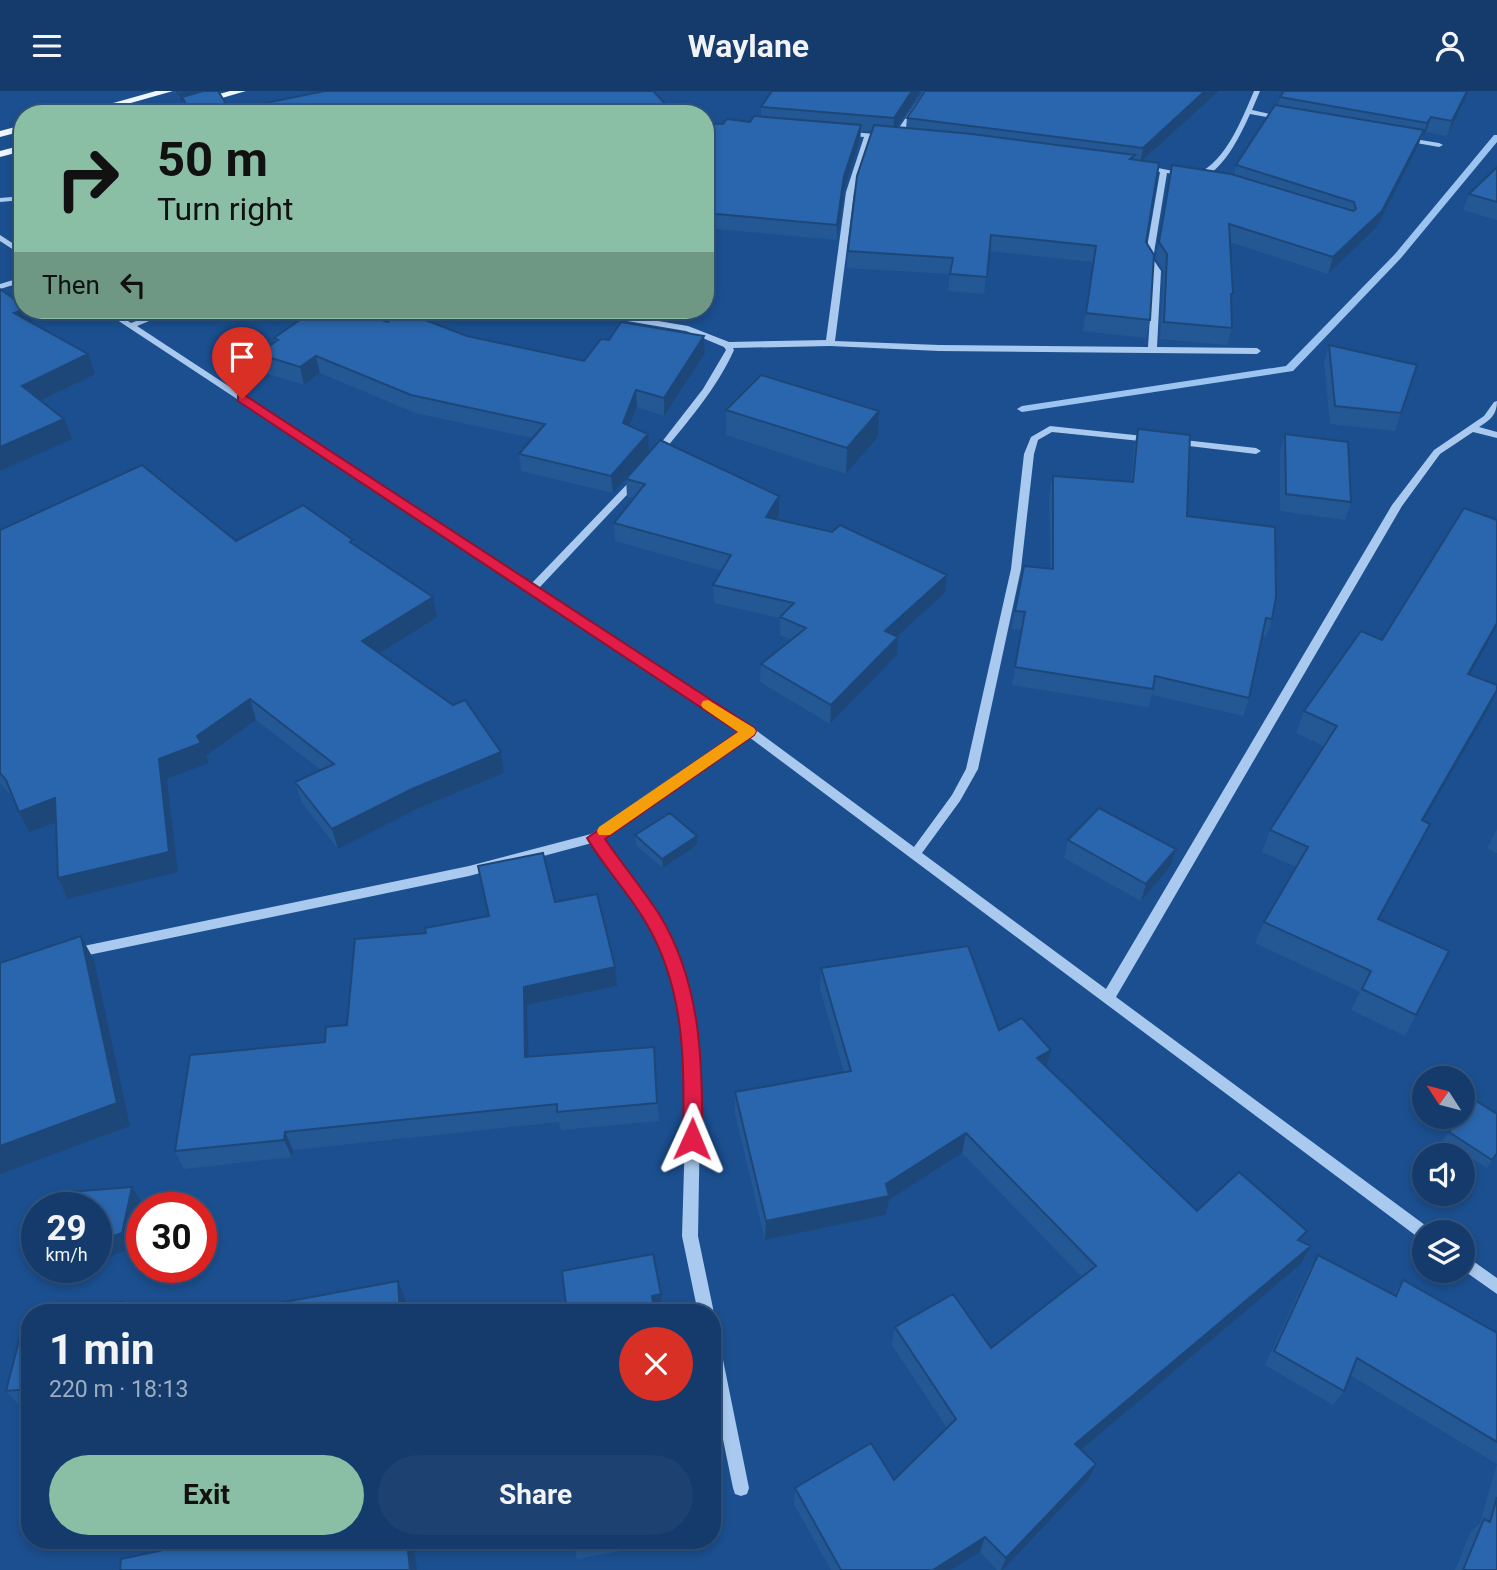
<!DOCTYPE html>
<html lang="en">
<head>
<meta charset="utf-8">
<style>
  :root { --surface:#143b6b; --page:#1d4271; --text:#f1f3f6; --muted:#9dadc1; --line:#33557e; --accent:#8abfa5 }
  body { margin:0; font-family:Roboto,sans-serif; background:var(--page); color:var(--text); height:100vh; display:flex; flex-direction:column; font-size:26px; white-space:nowrap }
  * { box-sizing:border-box; margin:0 }
  p { font-size:23px; color:var(--muted) }
  .icon { flex:none; width:38px; height:38px; fill:none; stroke:currentColor; stroke-width:2; stroke-linecap:round; stroke-linejoin:round }
  .map { position:relative; flex:1; overflow:hidden }
  .sheet { position:absolute; left:21px; top:1213px; width:700px; height:245px; display:flex; flex-direction:column; background:var(--surface); border-radius:28px; box-shadow:0 4px 10px #0003,0 0 0 2px var(--line) }
  .sheet>* { flex:none }
  .guide { position:absolute; left:14px; top:14px; width:700px; height:214px; border-radius:28px; box-shadow:0 4px 10px #0003,0 0 0 2px var(--line); background:#8abfa5; color:#111; overflow:hidden }
  .needle { width:46px; rotate:306deg }
  .tools { position:absolute; left:1412px; top:975px; display:grid; gap:14px }
  .tools a { display:grid; place-items:center; width:63px; height:63px; border-radius:50%; background:var(--surface); box-shadow:0 4px 10px #0003,0 0 0 2px var(--line); font-size:35px }
  .speed { position:absolute; left:21px; top:1101px; display:flex; gap:14px; font-size:35px; font-weight:700; text-align:center }
  .speed>* { display:grid; place-content:center; width:91px; height:91px; border-radius:50%; background:var(--surface); box-shadow:0 4px 10px #0003,0 0 0 2px var(--line); line-height:1 }
  .speed small { font-size:18px; font-weight:400 }
  .speed .limit { border:10px solid #d22; background:#fff; color:#111 }
  .pin { position:absolute; display:grid; place-items:center; width:60px; height:60px; color:#fff; margin:-72px -30px; border-radius:50% 50% 50% 0; rotate:-45deg; box-shadow:0 0 7px #0007 }
  .pin .icon { rotate:45deg }
  .me { position:absolute; width:77px; margin:-38px; rotate:1deg; stroke-linejoin:round; filter:drop-shadow(0 0 5px #0008) }
  .turn { display:flex; align-items:center; gap:24px; height:147px; padding:0 28px; font-size:32px }
  .turn .icon { width:91px; height:91px; stroke-width:2.5 }
  .turn b { display:block; font-size:49px; line-height:60px }
  .then { display:flex; align-items:center; height:66px; padding:0 28px; background:#0003; gap:14px; font-size:26px }
  .round { display:grid; place-items:center; flex:none; width:74px; height:74px; border-radius:37px; background:var(--page) }
  .head { display:flex; align-items:center; justify-content:space-between; height:119px; padding:0 28px }
  h1 { font-size:42px; font-weight:700; line-height:52px }
  .button { display:flex; gap:14px; margin-top:auto; padding:14px 28px }
  .button a { flex:1; height:80px; border-radius:42px; background:var(--accent); color:#111; font-size:28px; font-weight:700; line-height:80px; text-align:center }
  .button a+a { background:var(--page); color:var(--text) }
  header { display:flex; justify-content:space-between; align-items:center; height:91px; padding:0 28px; background:var(--surface); font-size:32px; font-weight:700 }
  .map>svg:first-child { display:block }
</style>
</head>
<body>
<header><svg class="icon" aria-label="menu" viewBox="0 0 24 24"><path d="M4 6h16M4 12h16M4 18h16"/></svg>Waylane<svg class="icon" aria-label="person" viewBox="0 0 24 24"><circle cx="12" cy="8" r="4"/><path d="M4 21q1-7 8-7t8 7"/></svg></header>
<div class="map">
<svg width="1497" height="1479" viewBox="0 0 1497 1479">
  <rect width="100%" height="100%" fill="#1b4f8f"/>
  <g fill="none" stroke-linecap="round" stroke-linejoin="round">
    <path fill="#9cc4f0" fill-rule="evenodd" d="M 1494,44 L 1497,44 L 1497,51 L 1401,167 L 1293,280 L 1022,321 L 1017,318 L 1022,315 L 1286,275 L 1395,163 Z"/>
    <path fill="#a9c9ee" fill-rule="evenodd" d="M 924,0 L 930,0 L 899,49 L 893,49 L 892,47 Z
      M 1254,0 L 1260,0 L 1252,19 L 1287,27 L 1283,29 L 1250,23 C 1241,43 1221,86 1197,87 L 1197,83 C 1226,70 1242,28 1254,0 Z
      M 841,40 L 886,44 L 890,46 L 886,48 L 871,47 L 854,101 L 835,250 L 939,254 L 1148,256 L 1153,180 L 1145,168 L 1160,81 L 1140,78 L 1139,76 L 1143,74 L 1188,83 L 1184,85 L 1167,82 L 1153,168 L 1161,180 L 1157,256 L 1257,257 L 1261,260 L 1257,263 L 939,260 L 830,255 L 733,257 L 734,259 C 716,299 687,331 660,365 L 654,365 L 654,361 L 703,298 L 726,259 L 724,256 L 686,240 L 580,222 L 576,219 L 593,219 L 688,235 L 729,251 L 826,249 L 846,101 L 864,46 L 841,44 Z
      M 1402,46 L 1439,52 L 1443,54 L 1439,56 L 1405,50 L 1401,48 Z
      M 23,105 L 23,109 L 0,111 L 0,107 Z
      M 0,144 L 23,159 L 23,165 L 0,150 Z
      M 23,186 L 23,191 L 0,198 L 0,193 Z
      M 102,219 L 111,219 L 131,232 L 165,219 L 176,219 L 137,235 L 531,493 L 634,386 L 640,386 L 640,390 L 539,497 L 753,637 L 914,756 L 952,704 L 966,678 L 1011,478 L 1024,363 L 1031,346 L 1050,335 L 1153,346 L 1155,348 L 1150,351 L 1052,341 L 1038,349 L 1034,363 L 1021,478 L 978,678 L 960,710 L 922,762 L 1106,898 L 1392,414 L 1434,359 L 1484,325 L 1494,311 L 1497,310 C 1497,324 1490,329 1479,336 L 1497,341 L 1497,347 L 1473,341 L 1440,363 L 1402,415 L 1116,906 L 1429,1137 L 1431,1141 L 1424,1141 L 1424,1149 L 1419,1147 L 749,646 L 602,748 L 658,824 L 688,892 L 701,975 L 698,1145 L 714,1222 L 712,1226 L 712,1222 L 698,1222 L 682,1145 L 687,975 L 674,892 L 648,830 L 592,752 L 469,785 L 74,867 L 69,866 L 67,862 L 69,858 L 74,857 L 469,775 L 591,743 L 741,640 Z
      M 1175,348 L 1256,357 L 1261,360 L 1256,363 L 1172,353 L 1172,349 Z
      M 1463,1163 L 1497,1187 L 1497,1203 L 1463,1179 Z
      M 712,1246 L 718,1249 L 720,1254 L 749,1397 L 747,1403 L 741,1405 L 735,1403 L 733,1397 L 712,1295 Z"/>
    <path fill="#f0f6ff" fill-rule="evenodd" d="M 156,0 L 173,0 L 92,23 L 74,23 Z
      M 230,0 L 246,0 L 167,23 L 149,23 Z
      M 23,34 L 23,40 L 0,46 L 0,40 Z
      M 23,54 L 23,60 L 0,66 L 0,60 Z"/>
  </g>
  <path fill="#245895" d="M 174,0 L 218,0 L 230,19 L 675,23 L 187,23 L 183,11 L 181,11 Z
    M 772,0 L 921,0 L 897,36 L 906,37 L 907,27 L 1219,0 L 1143,70 L 1150,229 L 1146,247 L 1083,240 L 1093,171 L 989,160 L 984,203 L 948,200 L 950,183 L 847,177 L 848,160 L 872,40 L 861,40 L 860,48 L 844,100 L 837,149 L 705,137 L 705,32 L 723,33 L 750,31 L 761,26 L 761,16 Z
    M 1284,0 L 1469,0 L 1447,45 L 1426,41 L 1422,48 L 1421,47 L 1418,55 L 1377,136 L 1328,183 L 1230,151 L 1233,203 L 1231,211 L 1232,237 L 1227,254 L 1160,248 L 1164,180 L 1156,167 L 1172,74 L 1234,84 L 1236,74 L 1278,14 L 1280,6 Z
    M 1497,76 L 1497,129 L 1463,119 L 1469,103 Z
    M 388,231 L 467,245 L 584,270 L 609,249 L 704,245 L 705,262 L 664,325 L 637,316 L 630,335 L 613,402 L 521,380 L 519,363 L 533,347 L 415,322 L 320,282 L 304,294 L 262,281 L 258,263 L 275,251 L 274,247 Z
    M 1329,254 L 1401,322 L 1395,340 L 1330,333 L 1324,271 Z
    M 726,319 L 878,346 L 846,383 L 726,344 Z
    M 1138,338 L 1187,425 L 1272,528 L 1266,546 L 1262,545 L 1249,607 L 1243,625 L 1152,604 L 1148,616 L 1012,594 L 1022,539 L 1012,538 L 1015,520 L 1050,478 L 1049,403 L 1053,385 L 1131,391 L 1134,356 Z
    M 1285,343 L 1351,411 L 1345,429 L 1280,420 L 1280,361 Z
    M 626,388 L 779,423 L 775,428 L 947,484 L 945,502 L 897,545 L 897,564 L 830,633 L 760,591 L 761,573 L 791,549 L 780,544 L 780,527 L 714,512 L 713,494 L 722,480 L 615,450 L 614,432 L 634,407 L 627,406 Z
    M 1497,429 L 1497,535 L 1470,583 L 1489,617 L 1423,730 L 1419,755 L 1379,828 L 1416,924 L 1405,945 L 1351,919 L 1360,901 L 1255,852 L 1264,831 L 1296,776 L 1262,761 L 1270,739 L 1324,655 L 1296,642 L 1304,620 L 1382,549 Z
    M 0,439 L 236,450 L 353,449 L 355,455 L 437,526 L 380,563 L 501,661 L 504,682 L 417,718 L 338,758 L 302,712 L 295,691 L 321,679 L 256,629 L 206,665 L 209,672 L 167,688 L 178,781 L 68,808 L 56,731 L 29,741 L 19,721 L 12,705 L 0,692 Z
    M 1497,738 L 1497,762 L 1487,757 Z
    M 635,744 L 697,745 L 697,754 L 663,777 L 636,754 Z
    M 1068,749 L 1170,776 L 1141,810 L 1064,767 Z
    M 555,811 L 617,895 L 527,914 L 528,966 L 654,956 L 659,1030 L 561,1039 L 559,1031 L 293,1059 L 292,1066 L 184,1078 L 175,1060 L 347,934 L 426,842 Z
    M 821,877 L 999,939 L 1046,976 L 1197,1120 L 1301,1150 L 1300,1174 L 1081,1359 L 1088,1389 L 1003,1479 L 997,1479 L 980,1461 L 951,1479 L 831,1479 L 794,1413 L 795,1397 L 894,1389 L 947,1337 L 892,1254 L 895,1236 L 991,1257 L 1082,1186 L 962,1062 L 889,1109 L 886,1124 L 765,1149 L 735,1022 L 735,1001 L 844,981 L 820,898 Z
    M 1449,1041 L 1497,1063 L 1487,1077 L 1443,1049 Z
    M 1318,1164 L 1393,1203 L 1403,1189 L 1497,1242 L 1497,1479 L 1455,1479 L 1471,1440 L 1480,1432 L 1497,1373 L 1350,1284 L 1344,1300 L 1333,1314 L 1265,1274 L 1309,1179 Z
    M 30,1241 L 30,1313 L 19,1314 L 6,1300 Z
    M 572,1449 L 683,1449 L 577,1468 Z"/>
  <path fill="#1d4779" d="M 191,0 L 214,0 L 182,6 L 183,11 L 181,11 L 178,3 Z
    M 912,0 L 921,0 L 893,42 L 894,27 Z
    M 1205,0 L 1219,0 L 1140,72 L 1143,57 Z
    M 1467,0 L 1469,0 L 1447,45 L 1452,30 Z
    M 1431,26 L 1426,41 L 1422,48 L 1427,32 Z
    M 861,34 L 860,48 L 844,100 L 837,149 L 837,134 L 844,85 Z
    M 1424,39 L 1418,55 L 1377,136 L 1328,183 L 1333,166 Z
    M 23,219 L 27,219 L 34,237 L 14,222 Z
    M 704,245 L 705,262 L 664,325 L 664,307 Z
    M 88,263 L 95,283 L 30,315 L 22,295 Z
    M 316,265 L 320,282 L 304,294 L 300,276 Z
    M 636,299 L 637,316 L 624,349 L 623,332 Z
    M 879,320 L 878,346 L 846,383 L 847,357 Z
    M 64,328 L 72,348 L 0,380 L 0,356 Z
    M 648,343 L 649,361 L 613,402 L 611,385 Z
    M 779,405 L 779,423 L 766,444 L 766,426 Z
    M 947,484 L 945,502 L 883,558 L 885,540 Z
    M 433,506 L 437,526 L 367,571 L 362,550 Z
    M 1497,532 L 1497,535 L 1458,605 L 1468,583 Z
    M 898,546 L 897,564 L 830,633 L 831,614 Z
    M 1497,599 L 1489,617 L 1411,751 L 1422,729 Z
    M 250,608 L 256,629 L 206,665 L 209,672 L 167,688 L 178,781 L 68,808 L 58,787 L 159,668 L 197,645 Z
    M 501,661 L 504,682 L 417,718 L 338,758 L 332,738 L 412,698 Z
    M 55,707 L 65,728 L 29,741 L 19,721 Z
    M 1430,733 L 1419,755 L 1368,849 L 1378,828 Z
    M 697,745 L 697,754 L 663,777 L 662,768 Z
    M 1176,758 L 1170,776 L 1141,810 L 1146,793 Z
    M 81,845 L 94,869 L 130,1035 L 0,1083 L 0,1055 Z
    M 615,876 L 617,895 L 527,914 L 529,985 L 525,966 L 524,896 Z
    M 1051,959 L 1045,980 L 1037,967 Z
    M 285,1041 L 293,1059 L 292,1066 L 284,1049 Z
    M 966,1042 L 962,1062 L 889,1109 L 886,1124 L 765,1149 L 766,1130 L 886,1093 Z
    M 132,1096 L 142,1112 L 132,1157 L 96,1171 L 96,1151 Z
    M 1311,1155 L 1300,1174 L 1068,1370 L 1075,1353 Z
    M 40,1176 L 83,1176 L 49,1189 Z
    M 398,1190 L 406,1210 L 406,1222 L 400,1222 Z
    M 661,1203 L 662,1222 L 654,1222 L 652,1205 Z
    M 122,1211 L 129,1222 L 120,1222 Z
    M 1096,1373 L 1088,1389 L 1003,1479 L 1001,1479 L 1006,1467 Z
    M 985,1446 L 980,1461 L 951,1479 L 933,1479 Z
    M 407,1449 L 413,1449 L 417,1479 L 410,1479 Z"/>
  <path fill="#2a66ad" stroke="#1d4779" stroke-width="2" d="M 177,0 L 191,0 L 178,3 Z
    M 203,0 L 218,0 L 230,19 L 325,0 L 653,0 L 675,23 L 199,23 L 188,17 L 182,6 Z
    M 772,0 L 912,0 L 894,27 L 761,16 Z
    M 925,0 L 1205,0 L 1143,57 L 907,27 Z
    M 1284,0 L 1467,0 L 1452,30 L 1431,26 L 1427,32 L 1280,6 Z
    M 1275,14 L 1424,39 L 1382,120 L 1333,166 L 1229,133 L 1233,203 L 1231,203 L 1232,237 L 1164,231 L 1167,163 L 1159,151 L 1172,74 L 1231,83 L 1353,120 L 1356,118 L 1354,111 L 1236,74 Z
    M 754,25 L 861,34 L 844,85 L 837,134 L 705,122 L 705,32 L 723,33 L 727,28 L 750,31 Z
    M 874,34 L 972,43 L 1135,64 L 1130,68 L 1159,72 L 1146,151 L 1154,164 L 1150,229 L 1086,222 L 1096,155 L 991,144 L 987,186 L 950,183 L 953,167 L 848,160 L 857,85 Z
    M 1497,76 L 1497,111 L 1469,103 Z
    M 0,198 L 23,214 L 23,219 L 14,222 L 88,263 L 22,295 L 64,328 L 0,356 Z
    M 314,219 L 349,219 L 388,231 L 396,219 L 399,219 L 467,245 L 584,270 L 601,248 L 609,249 L 621,231 L 704,245 L 664,307 L 636,299 L 623,332 L 648,343 L 611,385 L 519,363 L 545,333 L 411,304 L 316,265 L 300,276 L 258,263 L 278,249 L 274,247 Z
    M 1329,254 L 1417,274 L 1401,322 L 1335,315 Z
    M 761,284 L 879,320 L 847,357 L 726,319 Z
    M 1138,338 L 1190,344 L 1187,425 L 1275,436 L 1276,506 L 1272,528 L 1266,527 L 1249,607 L 1155,585 L 1153,598 L 1015,576 L 1025,521 L 1015,520 L 1024,475 L 1053,478 L 1053,385 L 1133,391 Z
    M 1285,343 L 1348,351 L 1351,411 L 1286,403 Z
    M 660,349 L 779,405 L 766,426 L 832,441 L 840,434 L 947,484 L 885,540 L 898,546 L 831,614 L 761,573 L 806,537 L 780,526 L 794,512 L 713,494 L 731,464 L 614,432 L 645,393 L 626,388 Z
    M 142,374 L 236,450 L 303,414 L 353,449 L 350,451 L 433,506 L 362,550 L 453,614 L 465,609 L 501,661 L 412,698 L 332,738 L 295,691 L 334,673 L 250,608 L 197,645 L 201,652 L 159,668 L 169,761 L 58,787 L 55,707 L 19,721 L 6,689 L 0,682 L 0,439 Z
    M 1464,417 L 1497,429 L 1497,532 L 1468,583 L 1497,594 L 1497,599 L 1422,729 L 1430,733 L 1378,828 L 1449,860 L 1416,924 L 1362,898 L 1371,880 L 1264,831 L 1308,756 L 1270,739 L 1337,635 L 1304,620 L 1361,540 L 1382,549 Z
    M 1099,717 L 1176,758 L 1146,793 L 1068,749 Z
    M 670,722 L 697,745 L 662,768 L 635,744 Z
    M 543,762 L 555,811 L 597,803 L 615,876 L 524,896 L 525,966 L 654,956 L 657,1012 L 557,1021 L 557,1013 L 285,1041 L 284,1049 L 175,1060 L 190,964 L 325,951 L 326,936 L 347,934 L 355,848 L 426,842 L 425,837 L 489,825 L 478,775 Z
    M 81,845 L 117,1012 L 0,1055 L 0,872 Z
    M 968,855 L 999,939 L 1022,927 L 1051,959 L 1037,967 L 1197,1120 L 1239,1081 L 1307,1140 L 1298,1149 L 1311,1155 L 1075,1353 L 1096,1373 L 1006,1467 L 985,1446 L 933,1479 L 841,1479 L 795,1397 L 871,1352 L 894,1389 L 956,1328 L 895,1236 L 953,1203 L 991,1257 L 1096,1175 L 966,1042 L 886,1093 L 889,1105 L 766,1130 L 735,1001 L 851,980 L 821,877 Z
    M 1473,1008 L 1497,1023 L 1497,1062 L 1492,1069 L 1449,1041 L 1460,1026 L 1463,1026 L 1463,1021 Z
    M 132,1096 L 122,1142 L 96,1151 L 96,1116 L 52,1116 L 55,1102 Z
    M 653,1163 L 661,1203 L 652,1205 L 655,1222 L 567,1222 L 562,1180 Z
    M 1318,1164 L 1396,1205 L 1403,1189 L 1497,1242 L 1497,1351 L 1357,1267 L 1344,1300 L 1274,1260 Z
    M 398,1190 L 400,1222 L 226,1222 Z
    M 122,1211 L 120,1222 L 68,1222 L 83,1214 Z
    M 30,1241 L 30,1298 L 6,1300 L 20,1246 Z
    M 1497,1406 L 1497,1479 L 1463,1479 L 1484,1428 L 1490,1431 Z
    M 210,1449 L 407,1449 L 410,1479 L 120,1479 L 121,1468 Z
    M 572,1449 L 590,1449 L 572,1452 Z"/>
  <path fill="#e11d48" stroke="#92132f" stroke-width="2" d="M 238,305 L 246,305 L 754,637 L 756,640 L 754,644 L 605,748 C 622,773 642,797 659,823 C 701,891 703,971 702,1048 L 699,1054 L 692,1056 L 686,1054 L 683,1048 C 685,973 685,896 645,830 C 628,801 604,776 587,747 L 738,641 L 238,310 Z"/>
  <path fill="#f59e0b" d="M 708,609 L 754,637 L 756,640 L 754,644 L 610,744 L 599,744 L 597,740 L 599,736 L 738,641 L 703,617 L 701,614 L 703,610 Z"/>
</svg>
<div class="tools">
<a><svg class="needle" viewBox="-14 -14 28 28"><path d="M0-13l5 13h-10z" fill="#e53935"/><path d="M0 13l5-13h-10z" fill="#9dadc1"/></svg></a>
<a><svg class="icon" aria-label="sound" viewBox="0 0 24 24"><path d="M4 9h4l5-4v14l-5-4H4zM17 9q2 3 0 6"/></svg></a>
<a><svg class="icon" aria-label="layers" viewBox="0 0 24 24"><path d="M12 4l9 5-9 5-9-5zM3 14l9 5 9-5"/></svg></a>
</div>
<div class="speed"><div>29<small>km/h</small></div><div class="limit">30</div></div>
<div class="pin" style="left:242px;top:308px;background:#d93025"><svg class="icon" aria-label="arrive" viewBox="0 0 24 24"><path d="M6 21V4h12l-3 4 3 4H6"/></svg></div>
<svg class="me" style="left:692px;top:1048px" viewBox="-20 -20 40 40"><path d="M0-17L14 15 0 8-14 15z" fill="#e11d48" stroke="#fff" stroke-width="4"/></svg>
<div class="guide">
<div class="turn"><svg class="icon" aria-label="right" viewBox="0 0 24 24"><path d="M7 20v-9h11M14 6l5 5-5 5"/></svg><div><b>50 m</b>Turn right</div></div>
<div class="then">Then<svg class="icon" aria-label="left" viewBox="0 0 24 24"><path d="M17 20v-9H6M10 6l-5 5 5 5"/></svg></div>
</div>
<section class="sheet">
<div class="head"><div><h1>1 min</h1><p>220 m · 18:13</p></div><a class="round" style="background:#d93025;color:#fff"><svg class="icon" aria-label="close" viewBox="0 0 24 24"><path d="M6 6l12 12M18 6L6 18"/></svg></a></div>
<div class="button"><a>Exit</a><a>Share</a></div>
</section>
</div>
</body>
</html>
